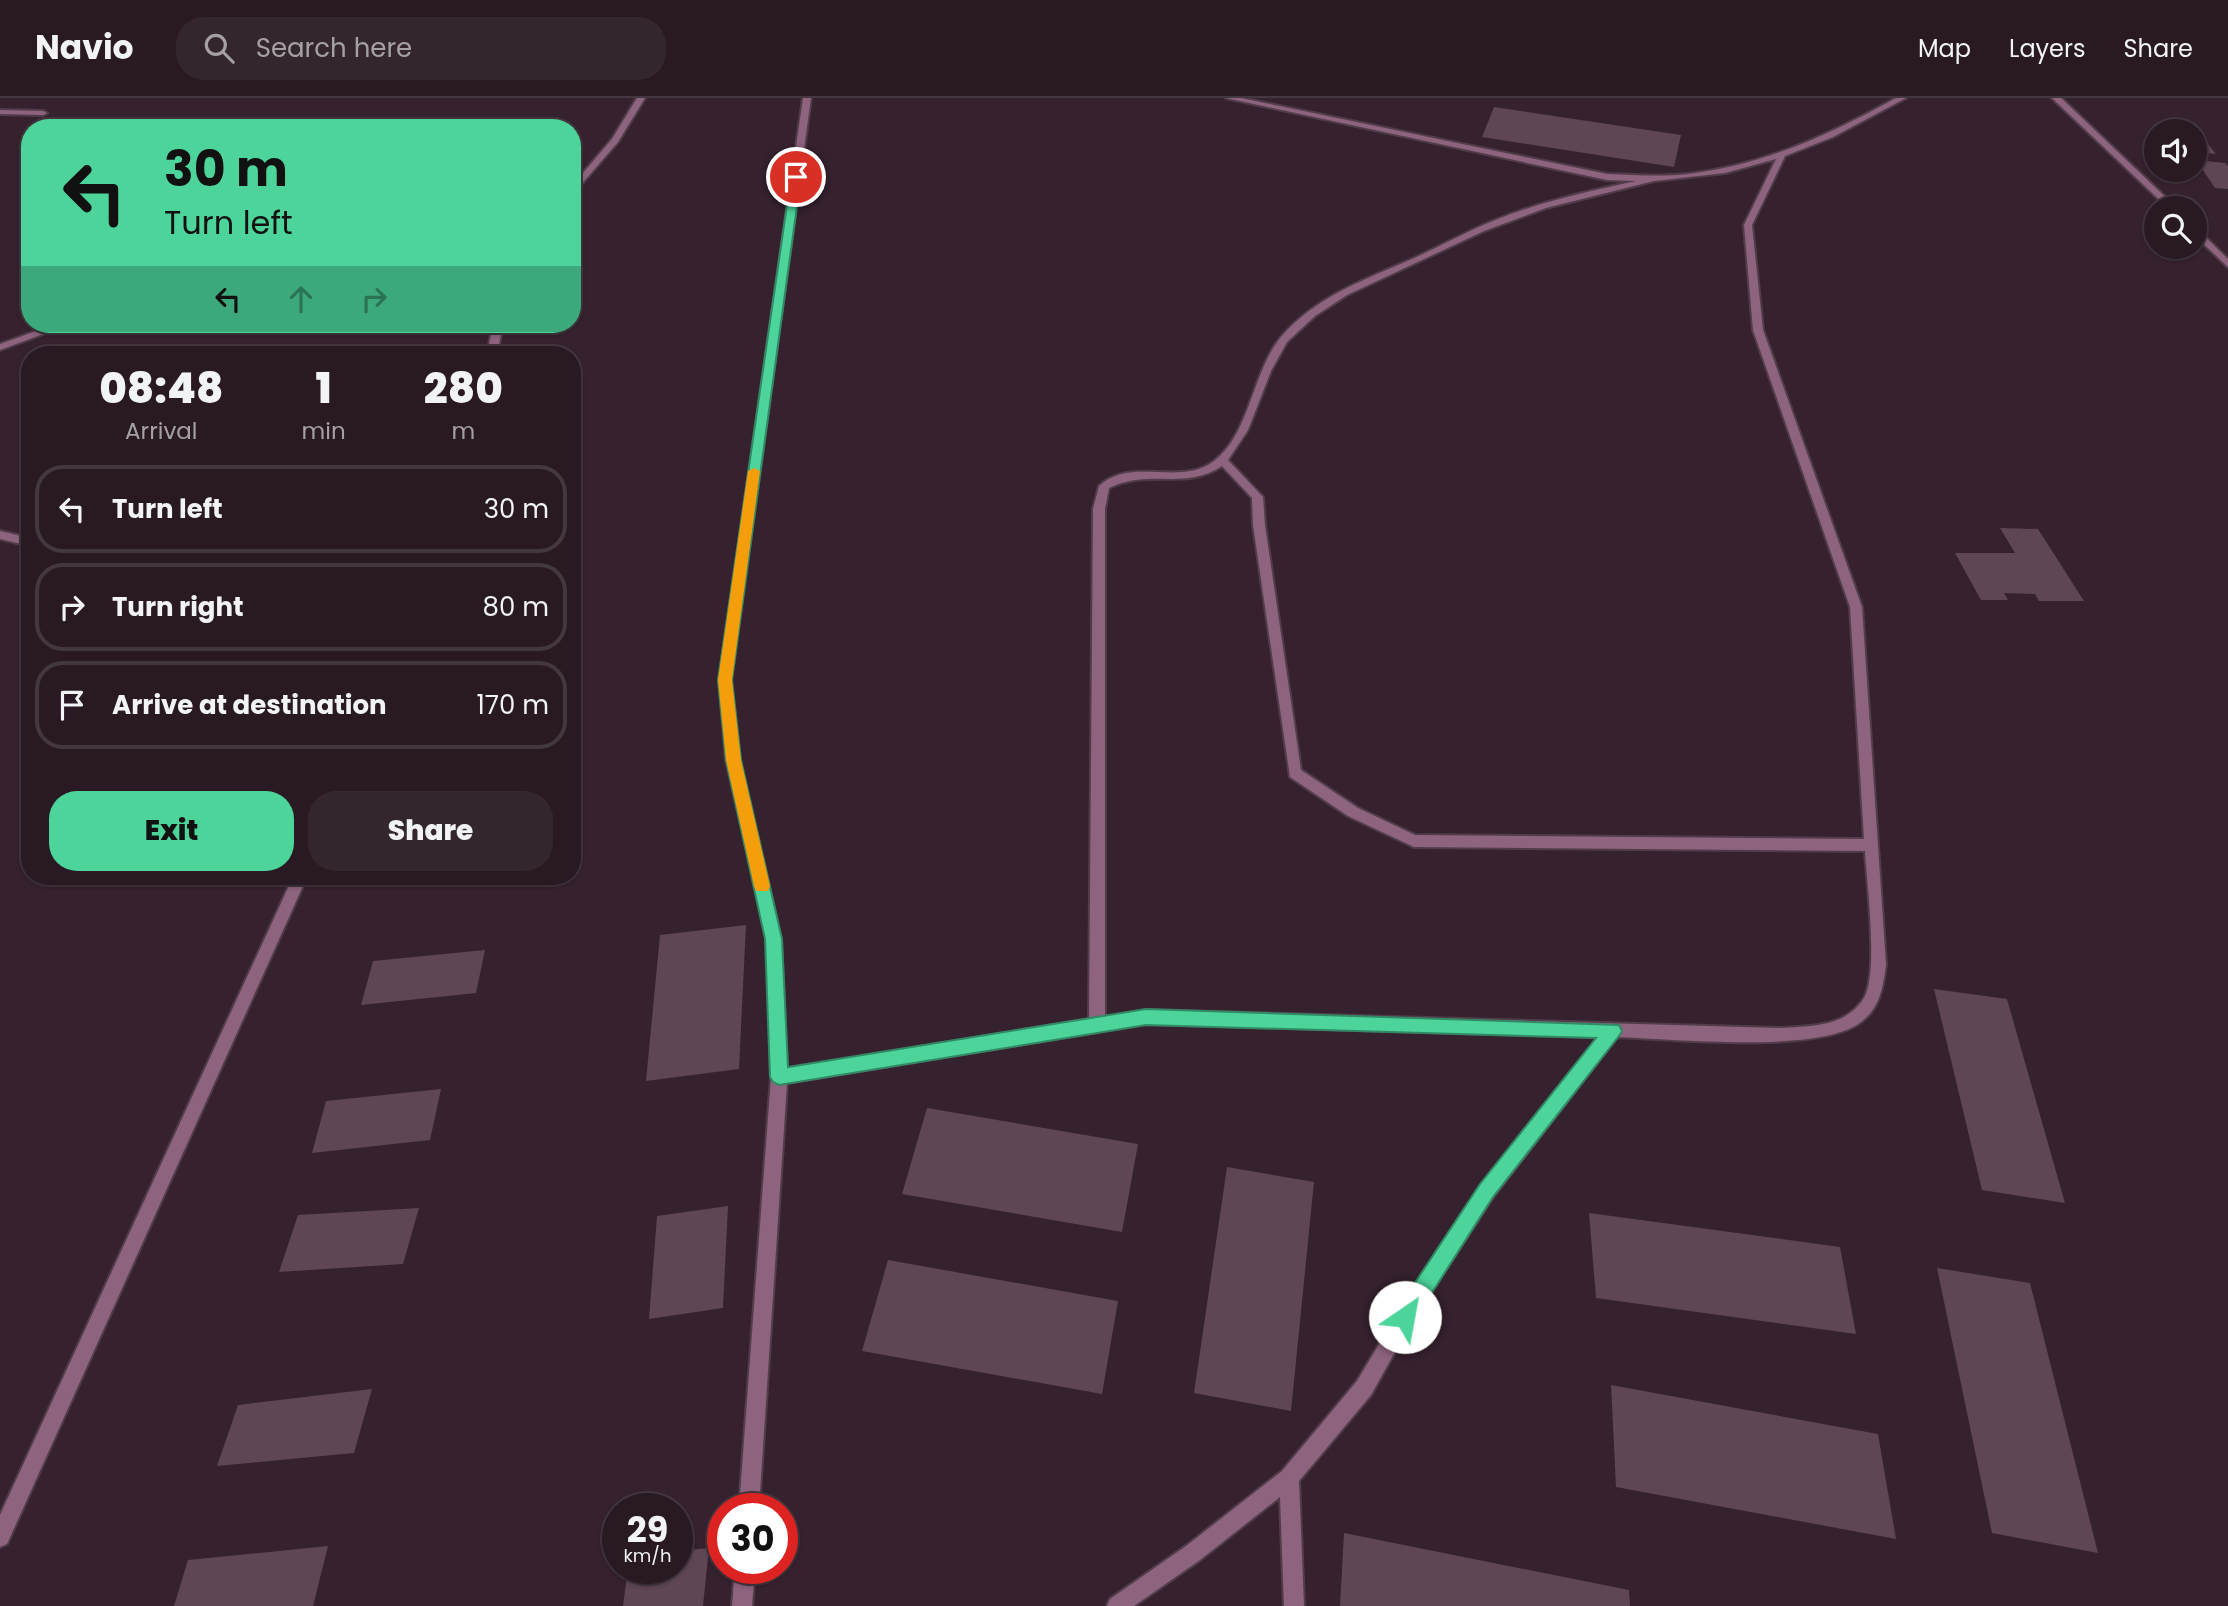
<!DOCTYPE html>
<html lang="en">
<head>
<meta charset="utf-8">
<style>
  :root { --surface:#281922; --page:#34262f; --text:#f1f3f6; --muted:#a5a0a5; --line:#443840; --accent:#4cd49b }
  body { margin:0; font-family:Poppins,sans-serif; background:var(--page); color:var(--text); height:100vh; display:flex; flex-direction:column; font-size:26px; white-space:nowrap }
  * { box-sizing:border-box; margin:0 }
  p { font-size:23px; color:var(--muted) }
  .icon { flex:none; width:38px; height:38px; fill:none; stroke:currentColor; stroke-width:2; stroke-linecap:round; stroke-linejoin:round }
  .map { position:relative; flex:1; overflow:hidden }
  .sheet { position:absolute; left:21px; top:248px; width:560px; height:539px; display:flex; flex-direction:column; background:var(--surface); border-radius:28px; box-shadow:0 2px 5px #0004,0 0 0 2px var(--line) }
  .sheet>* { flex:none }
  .banner { position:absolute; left:21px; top:21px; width:560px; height:214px; border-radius:28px; box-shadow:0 2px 5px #0004,0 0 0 2px var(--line); background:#4cd49b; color:#111; overflow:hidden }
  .tools { position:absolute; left:2144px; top:21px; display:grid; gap:14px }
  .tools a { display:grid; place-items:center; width:63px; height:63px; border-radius:50%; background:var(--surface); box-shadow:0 2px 5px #0004,0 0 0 2px var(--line); font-size:35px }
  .speed { position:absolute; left:602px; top:1395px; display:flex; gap:14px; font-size:35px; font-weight:700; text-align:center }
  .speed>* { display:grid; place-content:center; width:91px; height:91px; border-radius:50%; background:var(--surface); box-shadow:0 2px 5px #0004,0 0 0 2px var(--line); line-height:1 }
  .speed small { font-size:18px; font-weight:400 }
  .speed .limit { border:10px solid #d22; background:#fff; color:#111 }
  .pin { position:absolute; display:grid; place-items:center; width:60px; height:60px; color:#fff; margin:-30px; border:4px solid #fff; border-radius:50%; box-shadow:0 2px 7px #0007 }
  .me { position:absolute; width:77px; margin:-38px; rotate:33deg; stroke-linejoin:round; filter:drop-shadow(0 0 5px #0008) }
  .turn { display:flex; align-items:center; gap:24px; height:147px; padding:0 28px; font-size:32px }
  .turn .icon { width:91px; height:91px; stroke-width:2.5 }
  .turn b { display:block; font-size:49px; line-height:60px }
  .lanes { display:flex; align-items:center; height:66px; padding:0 28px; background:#0003; justify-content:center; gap:35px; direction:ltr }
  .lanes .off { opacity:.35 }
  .eta { display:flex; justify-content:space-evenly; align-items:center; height:119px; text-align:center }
  .eta b { font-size:42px; font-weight:800; line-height:49px }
  .action { display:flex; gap:14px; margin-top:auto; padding:14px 28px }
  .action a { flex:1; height:80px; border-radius:28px; background:var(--accent); color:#111; font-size:28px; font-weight:800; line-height:80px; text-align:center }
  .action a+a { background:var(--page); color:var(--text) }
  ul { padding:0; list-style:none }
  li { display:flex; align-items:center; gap:21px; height:88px; margin:0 14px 10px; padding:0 14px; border:4px solid var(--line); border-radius:28px }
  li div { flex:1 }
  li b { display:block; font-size:26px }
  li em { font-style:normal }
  header { display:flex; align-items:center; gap:42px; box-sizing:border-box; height:98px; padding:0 35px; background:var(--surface); border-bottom:2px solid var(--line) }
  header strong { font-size:33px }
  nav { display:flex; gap:38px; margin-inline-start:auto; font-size:24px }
  .search { width:490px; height:63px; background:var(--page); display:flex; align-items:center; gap:18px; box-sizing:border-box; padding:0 24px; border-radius:28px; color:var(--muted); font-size:26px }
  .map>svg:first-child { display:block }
</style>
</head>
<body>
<header>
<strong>Navio</strong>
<div class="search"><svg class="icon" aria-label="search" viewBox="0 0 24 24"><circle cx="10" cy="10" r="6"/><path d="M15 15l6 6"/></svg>Search here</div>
<nav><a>Map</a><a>Layers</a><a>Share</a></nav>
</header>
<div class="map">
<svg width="2228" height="1508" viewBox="0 0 2228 1508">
  <rect width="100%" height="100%" fill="#36212e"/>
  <path fill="#5e4654" d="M 1494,9 L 1681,37 L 1674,69 L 1482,39 Z
    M 2194,32 L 2197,32 L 2216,56 L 2194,54 Z
    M 2196,62 L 2225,65 L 2228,68 L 2228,91 L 2215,90 Z
    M 2000,430 L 2038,431 L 2084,503 L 2039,503 L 2035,496 L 2004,495 L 2008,502 L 1981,502 L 1955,455 L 2015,455 Z
    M 746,827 L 739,971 L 646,983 L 660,837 Z
    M 485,852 L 476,895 L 361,907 L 373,863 Z
    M 1934,891 L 2007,901 L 2065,1105 L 1982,1092 Z
    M 441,991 L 430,1042 L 312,1055 L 326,1003 Z
    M 927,1010 L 1138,1046 L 1122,1134 L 902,1096 Z
    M 1227,1069 L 1314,1084 L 1291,1313 L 1194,1295 Z
    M 728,1108 L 723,1210 L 649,1221 L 657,1118 Z
    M 419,1110 L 403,1166 L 279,1174 L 298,1117 Z
    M 1589,1115 L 1840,1149 L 1856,1236 L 1596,1200 Z
    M 888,1162 L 1118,1203 L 1102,1296 L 862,1253 Z
    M 1937,1170 L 2030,1185 L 2098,1455 L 1992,1435 Z
    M 1611,1287 L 1878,1336 L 1896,1441 L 1616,1389 Z
    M 372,1291 L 354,1355 L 217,1368 L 238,1307 Z
    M 1344,1435 L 1629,1492 L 1630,1508 L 1340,1508 Z
    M 328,1448 L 313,1508 L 174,1508 L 188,1462 Z
    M 709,1450 L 703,1508 L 623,1508 L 628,1470 L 677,1470 L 677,1453 Z"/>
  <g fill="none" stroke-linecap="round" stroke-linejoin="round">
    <defs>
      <path id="street" d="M 637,0 L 645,0 L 618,44 L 572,97 L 572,88 L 612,41 Z
        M 803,0 L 811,0 L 731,582 L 740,662 L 781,841 L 787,971 L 1089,921 L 1093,411 L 1099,388 C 1131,358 1181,389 1214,363 C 1250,336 1252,274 1281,239 C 1315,199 1366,181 1412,161 C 1441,148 1469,132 1498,121 C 1543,103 1590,93 1636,83 L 1607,82 L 1226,0 L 1241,0 L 1607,76 C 1634,77 1661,79 1688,76 C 1764,67 1831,36 1896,0 L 1906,0 L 1833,39 L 1785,58 L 1752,127 L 1763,232 L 1862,509 L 1886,867 C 1883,889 1880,910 1861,924 C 1821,956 1672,941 1617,939 L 1493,1099 L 1411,1225 L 1371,1297 L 1299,1383 L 1304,1508 L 1284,1508 L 1280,1399 L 1200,1462 L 1134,1508 L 1107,1508 L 1110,1501 L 1186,1448 L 1282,1373 L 1357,1283 L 1399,1213 L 1481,1087 L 1599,939 L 1146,926 L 787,985 L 759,1410 L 739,1410 L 771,979 L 767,841 L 726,662 L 719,582 ZM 1776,61 L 1744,127 L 1753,232 L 1850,509 L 1864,741 L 1415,737 L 1358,710 L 1301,672 L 1265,427 L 1263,399 L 1228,362 L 1248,332 L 1271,273 L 1287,244 L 1315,218 L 1347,197 L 1484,133 L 1546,110 L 1654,83 L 1725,75 ZM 1222,368 L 1252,400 L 1253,427 L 1290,679 L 1348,718 L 1414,749 L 1865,753 C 1867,786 1878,871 1865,898 C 1860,908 1851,915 1842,920 C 1823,929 1799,929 1778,930 L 1146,912 L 1105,919 L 1105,411 L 1109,390 C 1150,370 1184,393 1222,368 Z
        M 2052,0 L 2061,0 L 2177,110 L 2168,110 Z
        M 0,12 L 43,13 L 47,15 L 43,17 L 0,16 Z
        M 2194,128 L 2228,161 L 2228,169 L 2194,137 Z
        M 56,226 L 70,226 L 0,252 L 0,246 Z
        M 493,226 L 503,226 L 497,257 L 487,257 Z
        M 0,433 L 30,440 L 30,448 L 0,441 Z
        M 293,779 L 307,779 L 7,1446 L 0,1449 L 0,1417 Z
        M 735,1470 L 755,1470 L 752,1508 L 732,1508 Z"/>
    </defs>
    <use href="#street" stroke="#513d4a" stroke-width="4"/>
    <use href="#street" fill="#8d637d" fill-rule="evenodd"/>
  </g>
  <path fill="#4cd49b" stroke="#318a65" stroke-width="2" d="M 796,77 L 801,79 L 732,582 L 741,662 L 782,841 L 788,969 L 1146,911 L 1619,927 L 1622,933 L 1619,938 L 1493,1099 L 1412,1226 L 1405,1229 L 1397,1226 L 1394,1219 L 1397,1212 L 1480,1086 L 1596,940 L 1146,927 L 779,987 L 773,984 L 770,979 L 765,841 L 726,662 L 718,582 L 791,79 Z"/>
  <path fill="#f59e0b" d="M 754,370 L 760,373 L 732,582 L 741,662 L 770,788 L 768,793 L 756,793 L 754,788 L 726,662 L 718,582 L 748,373 Z"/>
</svg>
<div class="tools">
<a><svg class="icon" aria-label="sound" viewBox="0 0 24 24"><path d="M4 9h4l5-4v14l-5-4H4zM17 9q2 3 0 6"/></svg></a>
<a><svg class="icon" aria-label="search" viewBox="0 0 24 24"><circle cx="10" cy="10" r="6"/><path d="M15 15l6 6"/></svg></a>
</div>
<div class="speed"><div>29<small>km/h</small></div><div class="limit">30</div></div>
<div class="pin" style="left:796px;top:79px;background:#d93025"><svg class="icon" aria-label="arrive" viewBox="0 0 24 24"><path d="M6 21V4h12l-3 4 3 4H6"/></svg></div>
<svg class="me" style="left:1405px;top:1219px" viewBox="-20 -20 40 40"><circle r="19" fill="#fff"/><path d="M0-13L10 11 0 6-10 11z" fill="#4cd49b"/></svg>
<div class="banner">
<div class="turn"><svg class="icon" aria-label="left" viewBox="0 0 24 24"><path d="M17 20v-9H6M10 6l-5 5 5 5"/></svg><div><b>30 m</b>Turn left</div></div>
<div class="lanes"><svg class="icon" aria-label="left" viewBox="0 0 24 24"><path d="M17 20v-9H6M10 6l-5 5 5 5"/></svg><svg class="icon off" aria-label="ahead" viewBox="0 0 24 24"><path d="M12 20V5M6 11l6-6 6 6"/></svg><svg class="icon off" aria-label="right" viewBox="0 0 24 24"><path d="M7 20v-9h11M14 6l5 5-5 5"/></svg></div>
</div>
<section class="sheet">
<div class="eta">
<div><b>08:48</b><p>Arrival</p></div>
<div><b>1</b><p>min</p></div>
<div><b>280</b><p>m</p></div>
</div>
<ul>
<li><svg class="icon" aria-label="left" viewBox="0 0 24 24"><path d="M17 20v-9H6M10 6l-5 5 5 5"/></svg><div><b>Turn left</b></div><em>30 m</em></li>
<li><svg class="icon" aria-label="right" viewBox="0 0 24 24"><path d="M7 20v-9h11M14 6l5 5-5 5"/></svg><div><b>Turn right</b></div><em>80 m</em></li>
<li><svg class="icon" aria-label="arrive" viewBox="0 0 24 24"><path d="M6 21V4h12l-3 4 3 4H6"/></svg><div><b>Arrive at destination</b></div><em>170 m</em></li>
</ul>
<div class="action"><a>Exit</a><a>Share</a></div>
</section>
</div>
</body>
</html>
